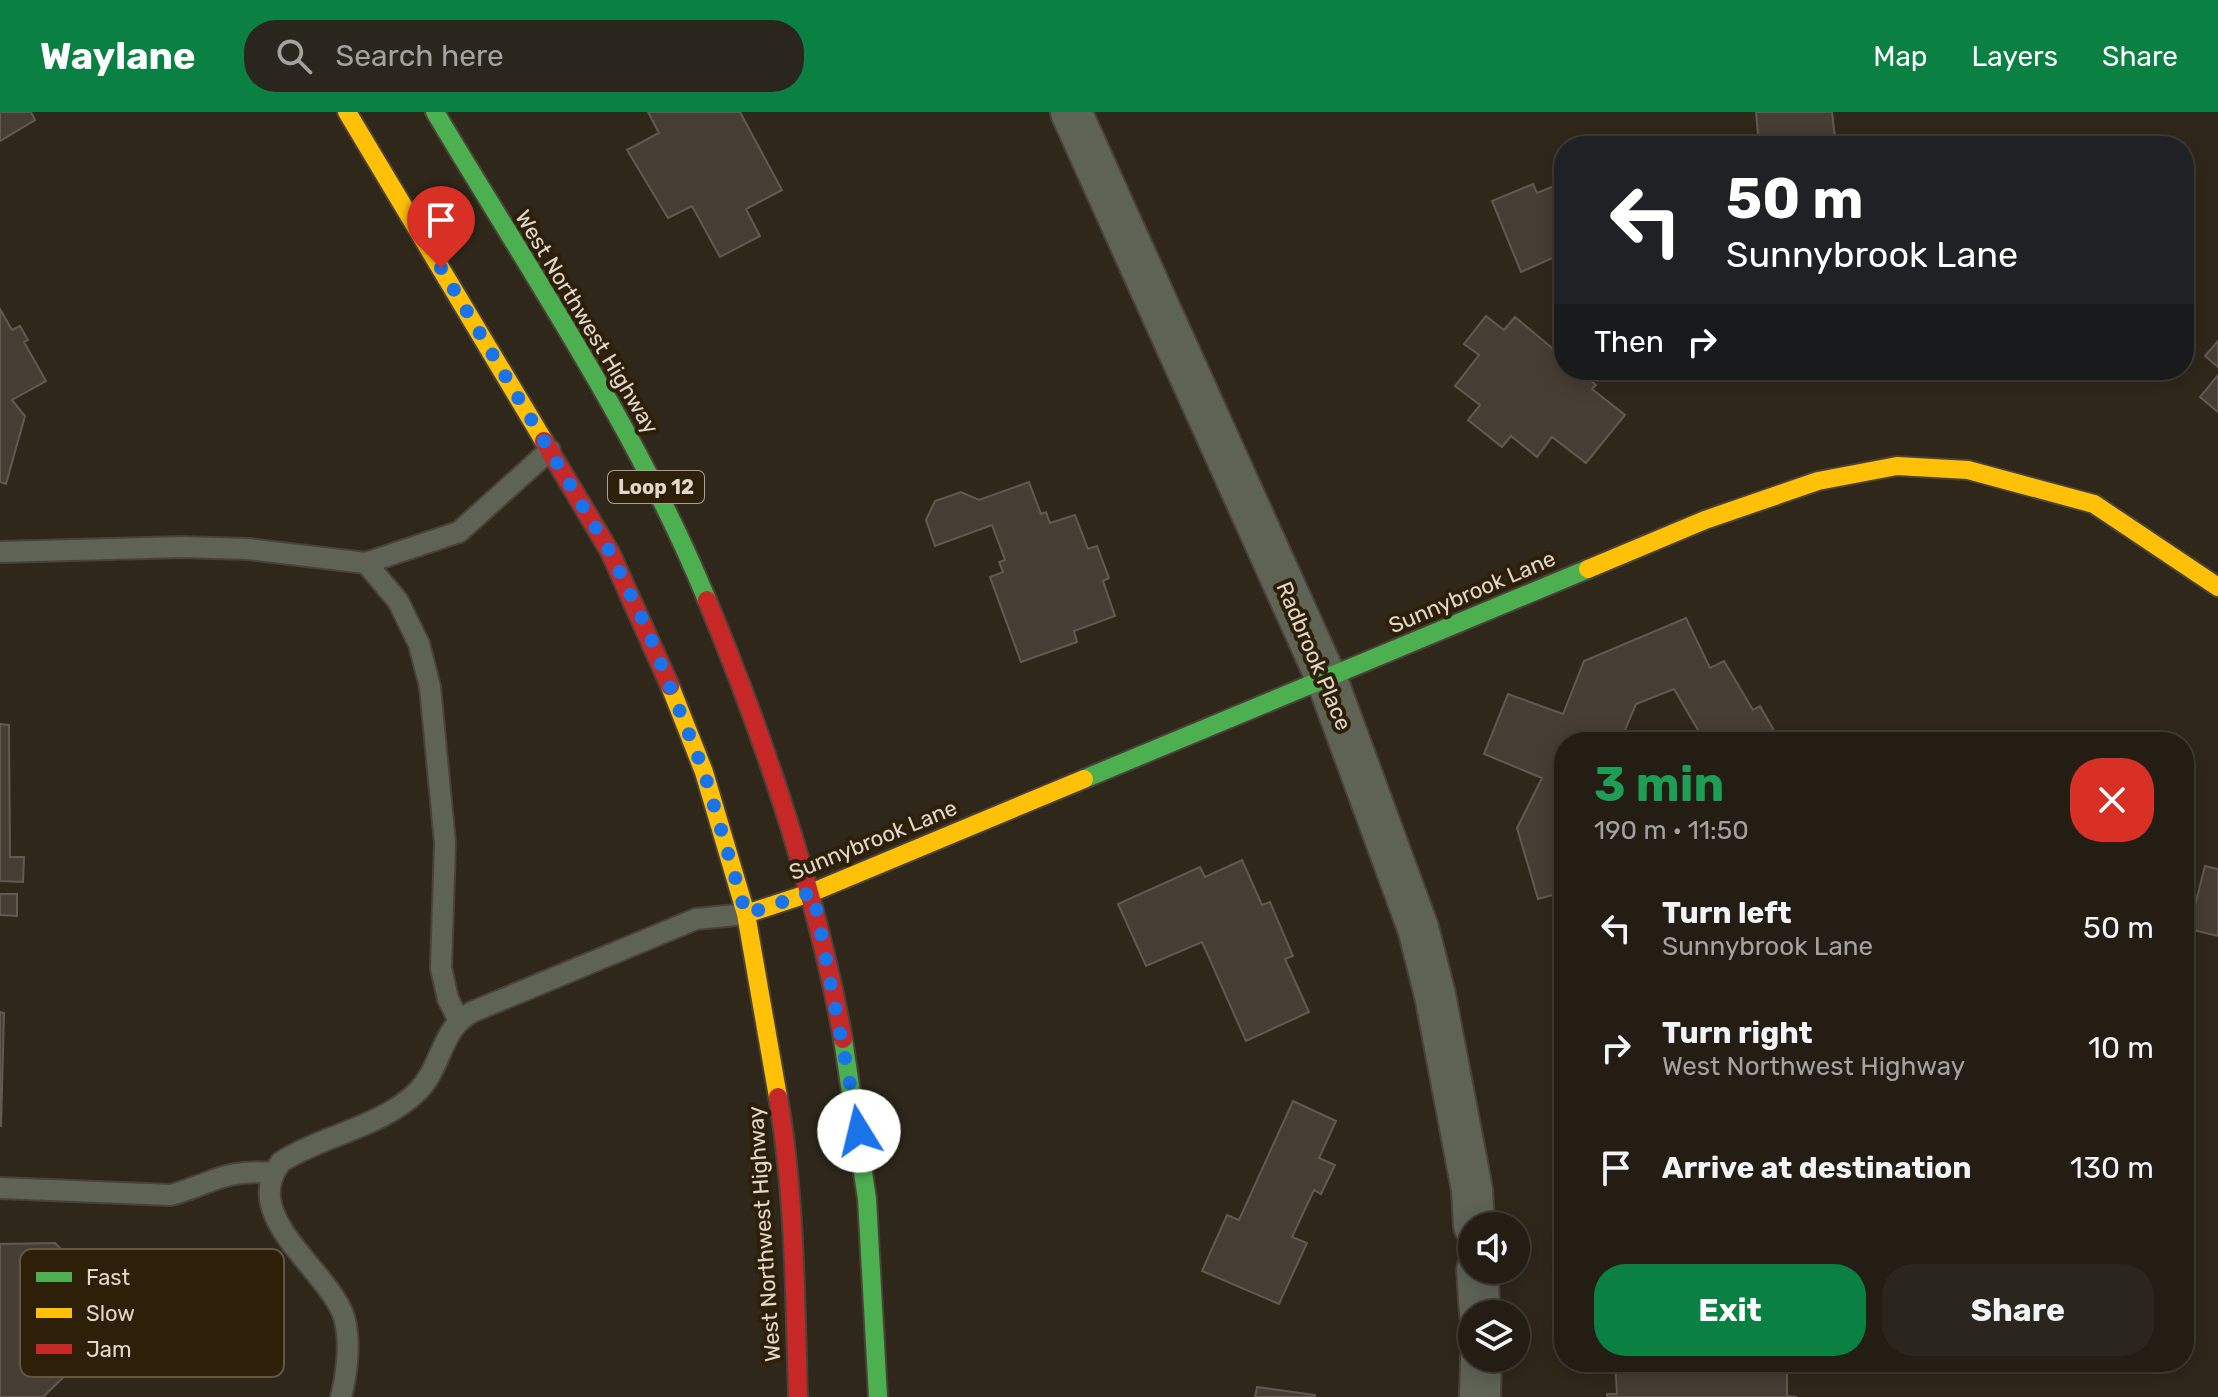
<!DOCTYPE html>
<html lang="en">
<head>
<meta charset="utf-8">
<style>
  :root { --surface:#231d14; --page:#2b261d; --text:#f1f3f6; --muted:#a3a2a0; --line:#403b34; --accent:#0b8043 }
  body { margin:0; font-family:Rubik,sans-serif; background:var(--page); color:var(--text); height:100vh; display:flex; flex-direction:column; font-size:30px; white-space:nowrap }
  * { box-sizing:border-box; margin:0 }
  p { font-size:26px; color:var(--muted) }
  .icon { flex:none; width:44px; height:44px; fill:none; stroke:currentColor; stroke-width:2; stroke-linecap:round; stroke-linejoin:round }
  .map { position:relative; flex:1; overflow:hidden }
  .sheet { position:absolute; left:1554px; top:620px; width:640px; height:640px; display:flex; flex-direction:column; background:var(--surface); border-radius:32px; box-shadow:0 4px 20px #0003,0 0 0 2px var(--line) }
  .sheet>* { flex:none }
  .banner { position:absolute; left:1554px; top:24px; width:640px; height:244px; border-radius:32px; box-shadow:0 4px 20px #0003,0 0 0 2px var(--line); background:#202124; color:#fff; overflow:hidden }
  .controls { position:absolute; left:1458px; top:1100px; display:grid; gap:16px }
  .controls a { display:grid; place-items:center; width:72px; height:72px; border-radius:50%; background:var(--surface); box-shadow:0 4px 20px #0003,0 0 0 2px var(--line); font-size:40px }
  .pin { position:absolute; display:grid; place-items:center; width:68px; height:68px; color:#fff; margin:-82px -34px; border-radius:50% 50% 50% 0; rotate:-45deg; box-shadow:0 0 8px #0007 }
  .pin .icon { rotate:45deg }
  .me { position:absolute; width:88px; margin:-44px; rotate:351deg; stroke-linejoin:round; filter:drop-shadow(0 0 6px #0008) }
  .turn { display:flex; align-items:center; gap:28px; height:168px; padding:0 40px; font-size:36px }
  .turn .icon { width:104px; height:104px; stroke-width:2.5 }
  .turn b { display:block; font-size:56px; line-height:68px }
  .then { display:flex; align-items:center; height:76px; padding:0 40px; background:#0003; gap:16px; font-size:30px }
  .round { display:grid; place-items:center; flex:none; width:84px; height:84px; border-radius:32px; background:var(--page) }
  .head { display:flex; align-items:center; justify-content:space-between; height:136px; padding:0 40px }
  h1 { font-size:48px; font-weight:700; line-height:60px; color:#1e9e55 }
  .button { display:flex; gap:16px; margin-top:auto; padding:16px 40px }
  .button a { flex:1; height:92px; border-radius:32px; background:var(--accent); color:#fff; font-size:32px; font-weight:700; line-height:92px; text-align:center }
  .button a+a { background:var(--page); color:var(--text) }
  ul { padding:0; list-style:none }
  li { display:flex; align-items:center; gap:24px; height:120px; padding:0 40px }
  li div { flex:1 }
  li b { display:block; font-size:30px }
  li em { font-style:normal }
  header { display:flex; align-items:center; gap:48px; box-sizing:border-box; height:112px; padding:0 40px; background:var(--accent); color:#fff }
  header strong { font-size:38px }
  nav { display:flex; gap:44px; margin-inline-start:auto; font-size:28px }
  .search { width:560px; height:72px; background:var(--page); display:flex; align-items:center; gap:20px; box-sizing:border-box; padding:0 28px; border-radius:32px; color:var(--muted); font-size:30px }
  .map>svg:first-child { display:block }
</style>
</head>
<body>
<header>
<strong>Waylane</strong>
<div class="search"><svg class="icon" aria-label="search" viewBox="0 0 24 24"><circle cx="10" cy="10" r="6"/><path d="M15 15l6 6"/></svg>Search here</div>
<nav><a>Map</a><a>Layers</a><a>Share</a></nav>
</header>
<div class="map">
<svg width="2218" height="1285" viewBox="0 0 2218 1285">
  <rect width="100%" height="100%" fill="#2f271a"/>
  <path fill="#463e34" stroke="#625a50" stroke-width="2" d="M 0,0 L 31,0 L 35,8 L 0,29 Z
    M 648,0 L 740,0 L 782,78 L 746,97 L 760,124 L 720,145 L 692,94 L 668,106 L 627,38 L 659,21 Z
    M 1756,0 L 1832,0 L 1836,34 L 1759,34 Z
    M 1533,72 L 1537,81 L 1559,72 L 1564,83 L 1564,141 L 1521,160 L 1492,89 Z
    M 0,197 L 12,218 L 20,214 L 28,228 L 24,230 L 46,269 L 12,288 L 25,304 L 6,372 L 0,370 Z
    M 1486,204 L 1504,218 L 1515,205 L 1564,246 L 1564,258 L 1578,258 L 1596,273 L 1592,277 L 1625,303 L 1586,351 L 1552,325 L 1537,345 L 1511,324 L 1502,335 L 1468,308 L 1480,293 L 1455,274 L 1479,243 L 1464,232 Z
    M 2218,229 L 2218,255 L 2205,244 Z
    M 2218,263 L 2218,300 L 2200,285 Z
    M 1029,370 L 1041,402 L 1046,400 L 1050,411 L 1075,403 L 1088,437 L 1097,434 L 1109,466 L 1103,469 L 1115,504 L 1074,519 L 1077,530 L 1021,550 L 990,465 L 1003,460 L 999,450 L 1005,448 L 992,413 L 935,434 L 926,408 L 935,389 L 961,380 L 979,388 Z
    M 1686,506 L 1710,556 L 1724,549 L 1753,598 L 1760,594 L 1776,622 L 1761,630 L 1705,630 L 1674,577 L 1636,592 L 1620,630 L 1564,630 L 1564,780 L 1538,787 L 1517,716 L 1542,666 L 1484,642 L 1508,582 L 1563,602 L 1584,549 Z
    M 0,612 L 9,613 L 10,745 L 24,745 L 23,770 L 0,769 Z
    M 1242,748 L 1262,793 L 1270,790 L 1293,844 L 1285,847 L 1309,900 L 1246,929 L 1202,830 L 1146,854 L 1118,792 L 1200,755 L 1205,765 Z
    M 2205,754 L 2218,757 L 2218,824 L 2189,817 Z
    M 0,782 L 17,782 L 17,804 L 0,803 Z
    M 0,900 L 4,901 L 1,1014 L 0,1014 Z
    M 1293,989 L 1336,1009 L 1319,1046 L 1335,1053 L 1321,1082 L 1314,1078 L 1292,1125 L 1307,1131 L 1279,1192 L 1202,1159 L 1227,1103 L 1239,1108 Z
    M 55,1131 L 91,1168 L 87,1172 L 111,1195 L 61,1243 L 73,1256 L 43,1285 L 0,1285 L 0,1132 Z
    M 1615,1250 L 1787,1250 L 1787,1284 L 1797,1285 L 1607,1285 L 1607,1282 L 1617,1282 Z
    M 1257,1275 L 1315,1283 L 1315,1285 L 1255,1285 Z"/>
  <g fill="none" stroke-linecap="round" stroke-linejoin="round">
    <defs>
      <path id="lane" d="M 0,440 L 182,435 L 248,437 L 366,451 L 459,420 L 550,338
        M 366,451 L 398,489 L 419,532 L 430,575 L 445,731 L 441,856 L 448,887 L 458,907
        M 0,1076 L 171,1083 C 213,1071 225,1057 272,1061
        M 341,1285 C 347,1261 351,1229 344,1205 C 329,1158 238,1104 281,1050 C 323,1023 382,1015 418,979 C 442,955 441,916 472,900 L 696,807 L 746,802"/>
      <path id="street" d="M 1071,0 L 1327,568 L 1418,816 L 1435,883 L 1472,1078 L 1474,1114
        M 1477,1158 L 1480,1202
        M 1480,1285 L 1481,1246"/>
      <path id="fast" d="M 435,0 C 530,160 636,315 707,488
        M 1084,667 L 1588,457
        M 843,927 L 867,1087 L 878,1285"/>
      <path id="slow" d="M 347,0 L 544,329
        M 1588,457 L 1705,408 L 1818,369 L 1897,354 L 1968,358 L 2094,392 L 2218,475
        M 670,574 L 704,660 L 746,802 L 778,985
        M 746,802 L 813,780 L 1084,667"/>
      <path id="jam" d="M 544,329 L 610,440 L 670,574
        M 707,488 C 766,630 815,775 843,927
        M 778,985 C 795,1083 795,1185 798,1285"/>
    </defs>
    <use href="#lane" stroke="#4a4238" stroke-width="24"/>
    <use href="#street" stroke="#4a4238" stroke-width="44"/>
    <use href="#fast" stroke="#4a4238" stroke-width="22"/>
    <use href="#slow" stroke="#4a4238" stroke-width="22"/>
    <use href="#jam" stroke="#4a4238" stroke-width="22"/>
    <use href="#lane" stroke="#5f6356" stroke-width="20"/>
    <use href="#street" stroke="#5f6356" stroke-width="40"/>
    <use href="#fast" stroke="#4caf50" stroke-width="18"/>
    <use href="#slow" stroke="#ffc107" stroke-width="18"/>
    <use href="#jam" stroke="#c62828" stroke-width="18"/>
  </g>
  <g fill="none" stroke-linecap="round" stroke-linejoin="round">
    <path stroke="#1a73e8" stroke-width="14" stroke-dasharray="0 25.2" d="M 441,156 L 610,440 L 647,517 L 704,660 L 746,802 L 813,780 L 859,1019"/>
  </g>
  <g text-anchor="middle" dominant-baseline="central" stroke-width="8" stroke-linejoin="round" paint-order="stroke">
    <rect fill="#2d1f08" stroke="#aba090" stroke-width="2" x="608" y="359" width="96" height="32" rx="6"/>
    <g font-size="20" font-weight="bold" fill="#e1d7ca">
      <text x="656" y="375">Loop 12</text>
    </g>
    <g font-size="22" fill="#e1d7ca" stroke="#2d1f08">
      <text transform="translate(587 210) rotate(59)">West Northwest Highway</text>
      <text transform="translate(1472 480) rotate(-23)">Sunnybrook Lane</text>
      <text transform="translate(1314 544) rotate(67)">Radbrook Place</text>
      <text transform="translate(873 728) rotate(-22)">Sunnybrook Lane</text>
      <text transform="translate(764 1122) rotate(-94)">West Northwest Highway</text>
    </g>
  </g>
  <rect x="20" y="1137" width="264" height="128" rx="12" fill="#2d1f08" stroke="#635642" stroke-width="2"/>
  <rect x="36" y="1160" width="36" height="10" fill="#4caf50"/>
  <rect x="36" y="1196" width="36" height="10" fill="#ffc107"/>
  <rect x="36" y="1232" width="36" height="10" fill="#c62828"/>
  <g font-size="22" fill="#e1d7ca">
    <text x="86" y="1173">Fast</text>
    <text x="86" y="1209">Slow</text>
    <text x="86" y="1245">Jam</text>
  </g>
</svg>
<div class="controls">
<a><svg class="icon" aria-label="sound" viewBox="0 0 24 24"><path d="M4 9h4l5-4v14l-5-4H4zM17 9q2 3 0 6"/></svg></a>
<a><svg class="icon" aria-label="layers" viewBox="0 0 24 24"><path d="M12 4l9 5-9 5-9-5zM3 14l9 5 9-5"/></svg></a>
</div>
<div class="pin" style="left:441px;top:156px;background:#d93025"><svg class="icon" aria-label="arrive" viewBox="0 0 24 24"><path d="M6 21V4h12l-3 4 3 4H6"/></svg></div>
<svg class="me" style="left:859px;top:1019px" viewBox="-20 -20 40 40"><circle r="19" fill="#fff"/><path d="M0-13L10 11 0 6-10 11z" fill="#1a73e8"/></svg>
<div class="banner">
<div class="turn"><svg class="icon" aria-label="left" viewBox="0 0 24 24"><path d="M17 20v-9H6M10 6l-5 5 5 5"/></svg><div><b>50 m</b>Sunnybrook Lane</div></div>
<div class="then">Then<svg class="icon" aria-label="right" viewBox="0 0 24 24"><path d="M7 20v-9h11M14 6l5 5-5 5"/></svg></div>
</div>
<section class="sheet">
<div class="head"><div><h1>3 min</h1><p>190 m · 11:50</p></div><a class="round" style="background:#d93025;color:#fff"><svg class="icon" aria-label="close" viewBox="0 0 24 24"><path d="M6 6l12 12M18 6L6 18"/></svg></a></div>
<ul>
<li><svg class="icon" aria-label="left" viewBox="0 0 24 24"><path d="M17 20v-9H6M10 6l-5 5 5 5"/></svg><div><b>Turn left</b><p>Sunnybrook Lane</p></div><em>50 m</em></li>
<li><svg class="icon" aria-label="right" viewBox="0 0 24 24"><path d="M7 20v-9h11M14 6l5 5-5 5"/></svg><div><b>Turn right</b><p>West Northwest Highway</p></div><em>10 m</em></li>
<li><svg class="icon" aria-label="arrive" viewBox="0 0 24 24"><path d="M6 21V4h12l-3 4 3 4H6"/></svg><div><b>Arrive at destination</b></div><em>130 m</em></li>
</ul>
<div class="button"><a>Exit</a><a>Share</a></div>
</section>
</div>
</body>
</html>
